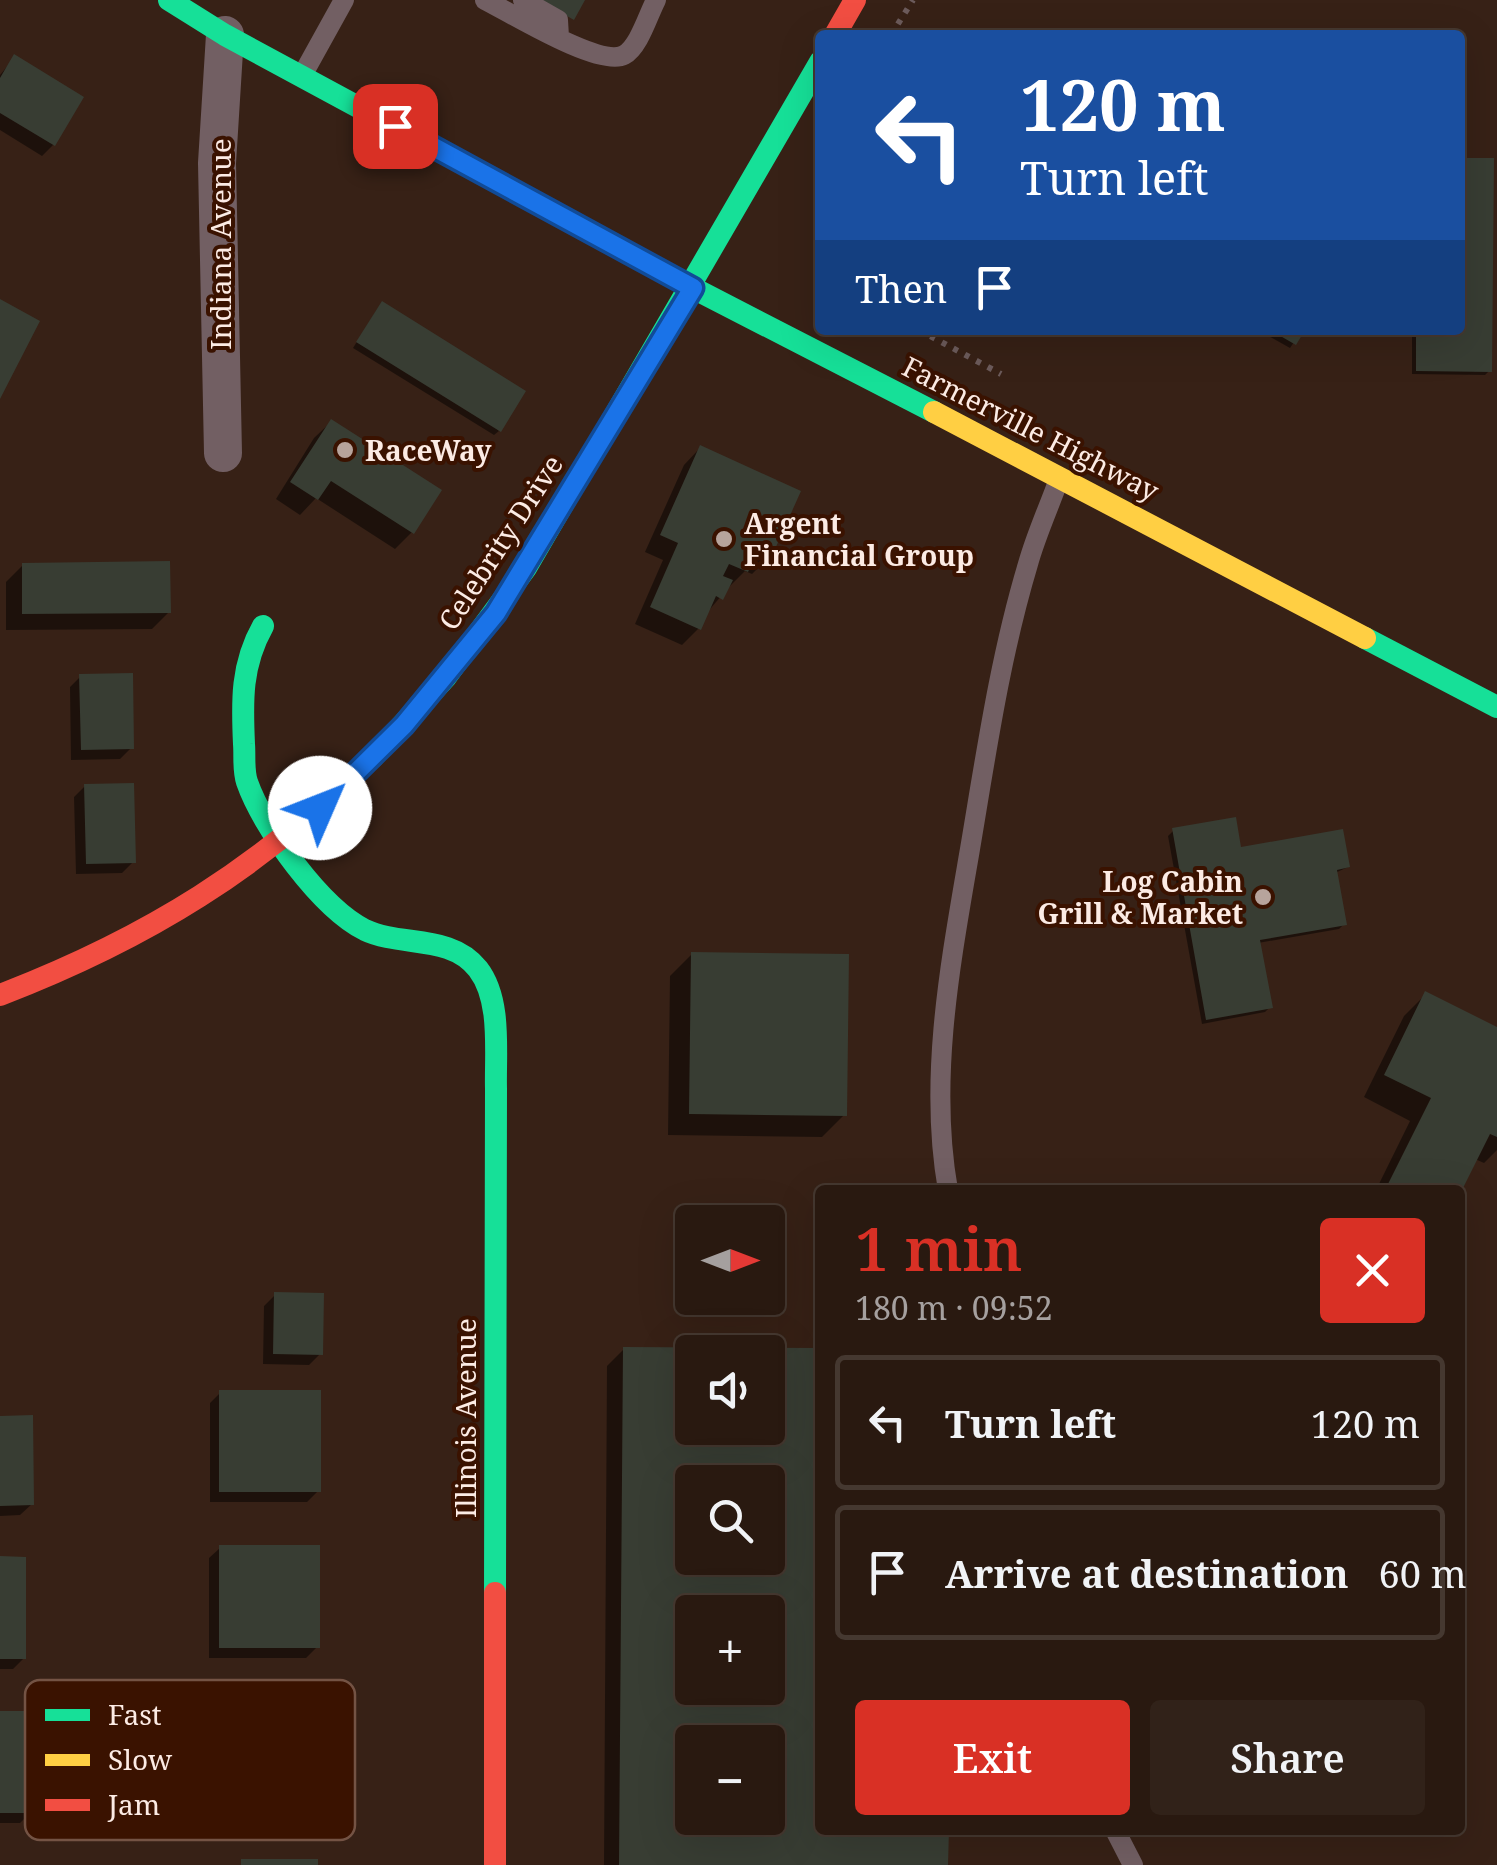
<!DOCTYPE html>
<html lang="en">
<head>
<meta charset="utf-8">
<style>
  :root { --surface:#291910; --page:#312219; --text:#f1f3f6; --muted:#a5a09f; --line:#453830; --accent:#d93025 }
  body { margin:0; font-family:"Noto Serif",serif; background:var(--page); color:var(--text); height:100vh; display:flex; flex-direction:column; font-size:38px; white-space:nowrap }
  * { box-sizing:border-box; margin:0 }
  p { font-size:32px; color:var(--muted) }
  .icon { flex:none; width:55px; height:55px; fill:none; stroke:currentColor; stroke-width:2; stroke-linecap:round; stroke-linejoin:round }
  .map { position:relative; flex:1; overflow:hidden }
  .details { position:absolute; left:815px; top:1185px; width:650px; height:650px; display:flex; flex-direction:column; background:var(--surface); border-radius:10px; box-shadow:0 10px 40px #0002,0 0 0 2px var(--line) }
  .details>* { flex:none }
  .hud { position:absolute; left:815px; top:30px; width:650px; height:305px; border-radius:10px; box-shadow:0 10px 40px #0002,0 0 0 2px var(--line); background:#1a4fa0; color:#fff; overflow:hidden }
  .needle { width:65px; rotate:90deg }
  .buttons { position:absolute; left:675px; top:1205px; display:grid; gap:20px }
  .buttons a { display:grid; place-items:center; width:110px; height:110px; border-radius:10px; background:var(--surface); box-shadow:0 10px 40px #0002,0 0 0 2px var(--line); font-size:50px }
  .pin { position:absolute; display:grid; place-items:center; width:85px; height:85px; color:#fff; margin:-42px; border-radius:20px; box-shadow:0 5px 15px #0006 }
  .me { position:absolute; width:110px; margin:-55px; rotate:46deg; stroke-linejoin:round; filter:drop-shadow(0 0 8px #0008) }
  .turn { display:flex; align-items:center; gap:35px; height:210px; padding:0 40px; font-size:45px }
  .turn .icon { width:130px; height:130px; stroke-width:2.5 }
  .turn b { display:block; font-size:70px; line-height:85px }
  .then { display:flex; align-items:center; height:95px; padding:0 40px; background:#0003; gap:20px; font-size:38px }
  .round { display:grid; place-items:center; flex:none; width:105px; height:105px; border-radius:10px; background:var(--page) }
  .head { display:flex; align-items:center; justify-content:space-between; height:170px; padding:0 40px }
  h1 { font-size:60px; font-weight:600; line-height:75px; color:var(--accent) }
  .button { display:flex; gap:20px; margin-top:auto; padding:20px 40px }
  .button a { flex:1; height:115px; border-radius:10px; background:var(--accent); color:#fff; font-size:40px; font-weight:600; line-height:115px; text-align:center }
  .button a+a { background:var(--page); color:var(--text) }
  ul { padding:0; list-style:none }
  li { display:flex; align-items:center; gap:30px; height:135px; margin:0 20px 15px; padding:0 20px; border:5px solid var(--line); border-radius:10px }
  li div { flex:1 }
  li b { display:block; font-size:38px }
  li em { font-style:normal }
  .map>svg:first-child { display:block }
</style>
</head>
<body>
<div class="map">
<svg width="1497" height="1865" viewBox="0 0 1497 1865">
  <rect width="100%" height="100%" fill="#372116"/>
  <path fill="#0007" fill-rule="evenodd" d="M 15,57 L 81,98 L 53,145 L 42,156 L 0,130 L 0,75 Z
    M 1460,161 L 1490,370 L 1485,375 L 1412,374 L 1412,330 L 1460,330 Z
    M 378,308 L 499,431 L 494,435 L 353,348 Z
    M 1258,330 L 1302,330 L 1290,348 Z
    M 331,422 L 412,532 L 395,549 L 316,498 L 300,515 L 276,499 L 314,438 Z
    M 700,448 L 769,557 L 752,574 L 745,571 L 729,587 L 704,616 L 699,628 L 682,645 L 635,624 L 663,560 L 645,552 L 684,465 Z
    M 23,565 L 169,612 L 152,629 L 6,630 L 6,582 Z
    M 81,676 L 131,748 L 120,759 L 71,760 L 70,687 Z
    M 85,786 L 133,862 L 122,873 L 76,874 L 74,797 Z
    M 1173,831 L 1239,850 L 1348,867 L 1335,873 L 1344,924 L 1339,929 L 1258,943 L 1270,1007 L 1265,1012 L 1202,1024 L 1168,836 Z
    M 692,954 L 844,1115 L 822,1137 L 668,1135 L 670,976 Z
    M 1426,994 L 1497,1030 L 1497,1150 L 1484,1163 L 1475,1159 L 1459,1190 L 1376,1190 L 1410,1121 L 1364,1097 L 1404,1016 Z
    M 275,1295 L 320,1354 L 309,1365 L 263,1364 L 264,1306 Z
    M 624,1349 L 820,1351 L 820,1830 L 946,1830 L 946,1865 L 604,1865 L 607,1366 ZM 692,1352 L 768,1352 L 768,1428 L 692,1428 ZM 692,1482 L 768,1482 L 768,1558 L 692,1558 ZM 692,1612 L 768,1612 L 768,1688 L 692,1688 ZM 692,1742 L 768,1742 L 768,1818 L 692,1818 Z
    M 221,1392 L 318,1491 L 307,1502 L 210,1502 L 210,1403 Z
    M 0,1418 L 32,1504 L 20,1515 L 0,1516 Z
    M 220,1548 L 317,1647 L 306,1658 L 209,1658 L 209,1558 Z
    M 0,1559 L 24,1658 L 13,1669 L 0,1669 Z
    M 0,1713 L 31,1812 L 20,1823 L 0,1823 Z"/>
  <path fill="#383d33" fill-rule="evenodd" d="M 539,0 L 585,0 L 574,20 Z
    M 14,54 L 84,97 L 55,146 L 0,113 L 0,78 Z
    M 1460,158 L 1494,158 L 1492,372 L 1416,371 L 1416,330 L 1460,330 Z
    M 0,299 L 40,321 L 0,399 Z
    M 382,301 L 526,391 L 501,432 L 356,342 Z
    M 1270,330 L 1305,330 L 1296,345 Z
    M 331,419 L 442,490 L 414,534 L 331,481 L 318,500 L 290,482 Z
    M 700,445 L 801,491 L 771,558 L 757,552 L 748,572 L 729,564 L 723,576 L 733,580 L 723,600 L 716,596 L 701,630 L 650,607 L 678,543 L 660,535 Z
    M 170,561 L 171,613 L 22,614 L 22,563 Z
    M 133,673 L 134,749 L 81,750 L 79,674 Z
    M 134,783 L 136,863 L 86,864 L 84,784 Z
    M 1236,817 L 1241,847 L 1343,829 L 1350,867 L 1337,870 L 1347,925 L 1260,940 L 1273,1008 L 1206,1020 L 1172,828 Z
    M 691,952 L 849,954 L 847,1116 L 689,1114 Z
    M 1425,991 L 1497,1027 L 1497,1137 L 1490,1134 L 1462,1190 L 1385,1190 L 1431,1098 L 1384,1075 Z
    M 274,1292 L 324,1293 L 323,1355 L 273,1354 Z
    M 623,1347 L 820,1348 L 820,1830 L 949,1830 L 948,1865 L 619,1865 ZM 692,1352 L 768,1352 L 768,1428 L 692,1428 ZM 692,1482 L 768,1482 L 768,1558 L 692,1558 ZM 692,1612 L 768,1612 L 768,1688 L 692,1688 ZM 692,1742 L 768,1742 L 768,1818 L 692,1818 Z
    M 219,1390 L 321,1390 L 321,1492 L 219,1492 Z
    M 33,1415 L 34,1505 L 0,1506 L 0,1416 Z
    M 219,1545 L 320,1545 L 320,1648 L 219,1648 Z
    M 0,1556 L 26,1557 L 26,1659 L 0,1659 Z
    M 0,1711 L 33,1711 L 33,1813 L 0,1813 Z
    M 241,1859 L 318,1859 L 318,1865 L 241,1865 Z"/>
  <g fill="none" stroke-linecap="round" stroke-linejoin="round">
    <path stroke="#6c5b5b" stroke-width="6" stroke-dasharray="5 8" stroke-linecap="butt" d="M 891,35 L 913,0
      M 820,163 L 820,202
      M 919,330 L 1001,374"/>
    <path stroke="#725f63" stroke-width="20" d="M 485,0 C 511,13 600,68 624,55 C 639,47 648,15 656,0
      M 523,0 L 558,20 L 559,37
      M 303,74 L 344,0
      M 948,1190 C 928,1078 951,960 970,849 C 986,754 1000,657 1028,564 C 1036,535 1049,507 1059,479
      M 1115,1830 L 1133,1865"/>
    <path stroke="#725f63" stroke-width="38" d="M 223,453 L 217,163 L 225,35"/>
    <path stroke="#16e098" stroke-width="22" d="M 169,0 L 225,35 L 693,288 L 934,412
      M 263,626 C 241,665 242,701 244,744 C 245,757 243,770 247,782 C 263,828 321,908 365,930 C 401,947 451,934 478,969 C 502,1000 495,1053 496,1089 L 495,1593
      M 1365,638 L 1497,707
      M 373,757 L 446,677 L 526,568 L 820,62"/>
    <path stroke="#ffcf43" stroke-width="22" d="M 934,412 L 1365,638"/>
    <path stroke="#f24e42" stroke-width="22" d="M 835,35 L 855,0
      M 0,995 C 148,938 260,868 373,757
      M 495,1865 L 495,1593"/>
  </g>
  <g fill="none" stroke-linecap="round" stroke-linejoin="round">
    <defs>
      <path id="route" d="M 320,808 L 404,725 L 496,613 L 693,288 L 395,126"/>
    </defs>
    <use href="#route" stroke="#114b97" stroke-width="25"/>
    <use href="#route" stroke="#1a73e8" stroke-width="18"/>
  </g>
  <g fill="#b7a49c" stroke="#3a1200" stroke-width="4">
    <circle cx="345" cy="450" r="10"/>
    <circle cx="724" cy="539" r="10"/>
    <circle cx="1263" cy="897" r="10"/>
  </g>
  <g text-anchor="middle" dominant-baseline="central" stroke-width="8" stroke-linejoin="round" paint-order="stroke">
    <g font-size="28" fill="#fcebe4" stroke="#3a1200">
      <text transform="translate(220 244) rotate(-90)">Indiana Avenue</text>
      <text transform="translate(1031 428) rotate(27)">Farmerville Highway</text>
      <text transform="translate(500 542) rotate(-57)">Celebrity Drive</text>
      <text transform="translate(465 1418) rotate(-90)">Illinois Avenue</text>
    </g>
    <g font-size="28" font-weight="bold" fill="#fcebe4" stroke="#3a1200" text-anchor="start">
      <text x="365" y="450">RaceWay</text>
      <text x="744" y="523">Argent<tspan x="744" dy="32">Financial Group</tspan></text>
      <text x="1243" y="881" text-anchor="end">Log Cabin<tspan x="1243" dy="32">Grill &amp; Market</tspan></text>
    </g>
  </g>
  <rect x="25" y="1680" width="330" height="160" rx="15" fill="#3a1200" stroke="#745344" stroke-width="2.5"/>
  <rect x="45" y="1709" width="45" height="12" fill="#16e098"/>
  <rect x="45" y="1754" width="45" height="12" fill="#ffcf43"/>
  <rect x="45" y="1799" width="45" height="12" fill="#f24e42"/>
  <g font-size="28" fill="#fcebe4">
    <text x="108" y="1725">Fast</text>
    <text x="108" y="1770">Slow</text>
    <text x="108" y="1815">Jam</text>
  </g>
</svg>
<div class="buttons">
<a><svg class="needle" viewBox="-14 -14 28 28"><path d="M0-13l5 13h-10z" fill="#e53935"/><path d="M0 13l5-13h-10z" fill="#a5a09f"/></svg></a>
<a><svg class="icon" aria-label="sound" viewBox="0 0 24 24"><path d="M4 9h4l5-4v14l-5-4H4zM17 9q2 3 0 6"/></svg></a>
<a><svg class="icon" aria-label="search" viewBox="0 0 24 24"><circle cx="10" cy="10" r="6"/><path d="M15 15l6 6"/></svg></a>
<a>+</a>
<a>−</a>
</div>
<div class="pin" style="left:395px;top:126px;background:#d93025"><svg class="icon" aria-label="arrive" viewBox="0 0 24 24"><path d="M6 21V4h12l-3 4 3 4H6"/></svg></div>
<svg class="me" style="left:320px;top:808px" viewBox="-20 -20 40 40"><circle r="19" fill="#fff"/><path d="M0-13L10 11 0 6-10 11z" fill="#1a73e8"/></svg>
<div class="hud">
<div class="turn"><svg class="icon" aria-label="left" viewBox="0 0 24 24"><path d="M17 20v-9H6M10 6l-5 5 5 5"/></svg><div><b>120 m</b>Turn left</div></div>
<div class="then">Then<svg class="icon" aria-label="arrive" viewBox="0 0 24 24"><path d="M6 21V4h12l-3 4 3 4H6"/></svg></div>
</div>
<section class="details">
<div class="head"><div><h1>1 min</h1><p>180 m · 09:52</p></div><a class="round" style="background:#d93025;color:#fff"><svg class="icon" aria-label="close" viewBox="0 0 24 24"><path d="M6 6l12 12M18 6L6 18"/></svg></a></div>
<ul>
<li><svg class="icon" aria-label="left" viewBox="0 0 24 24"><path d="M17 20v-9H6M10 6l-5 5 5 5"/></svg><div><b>Turn left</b></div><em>120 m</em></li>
<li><svg class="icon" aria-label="arrive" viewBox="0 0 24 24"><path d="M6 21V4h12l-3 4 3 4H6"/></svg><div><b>Arrive at destination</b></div><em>60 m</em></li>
</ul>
<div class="button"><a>Exit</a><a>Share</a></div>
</section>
</div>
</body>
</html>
